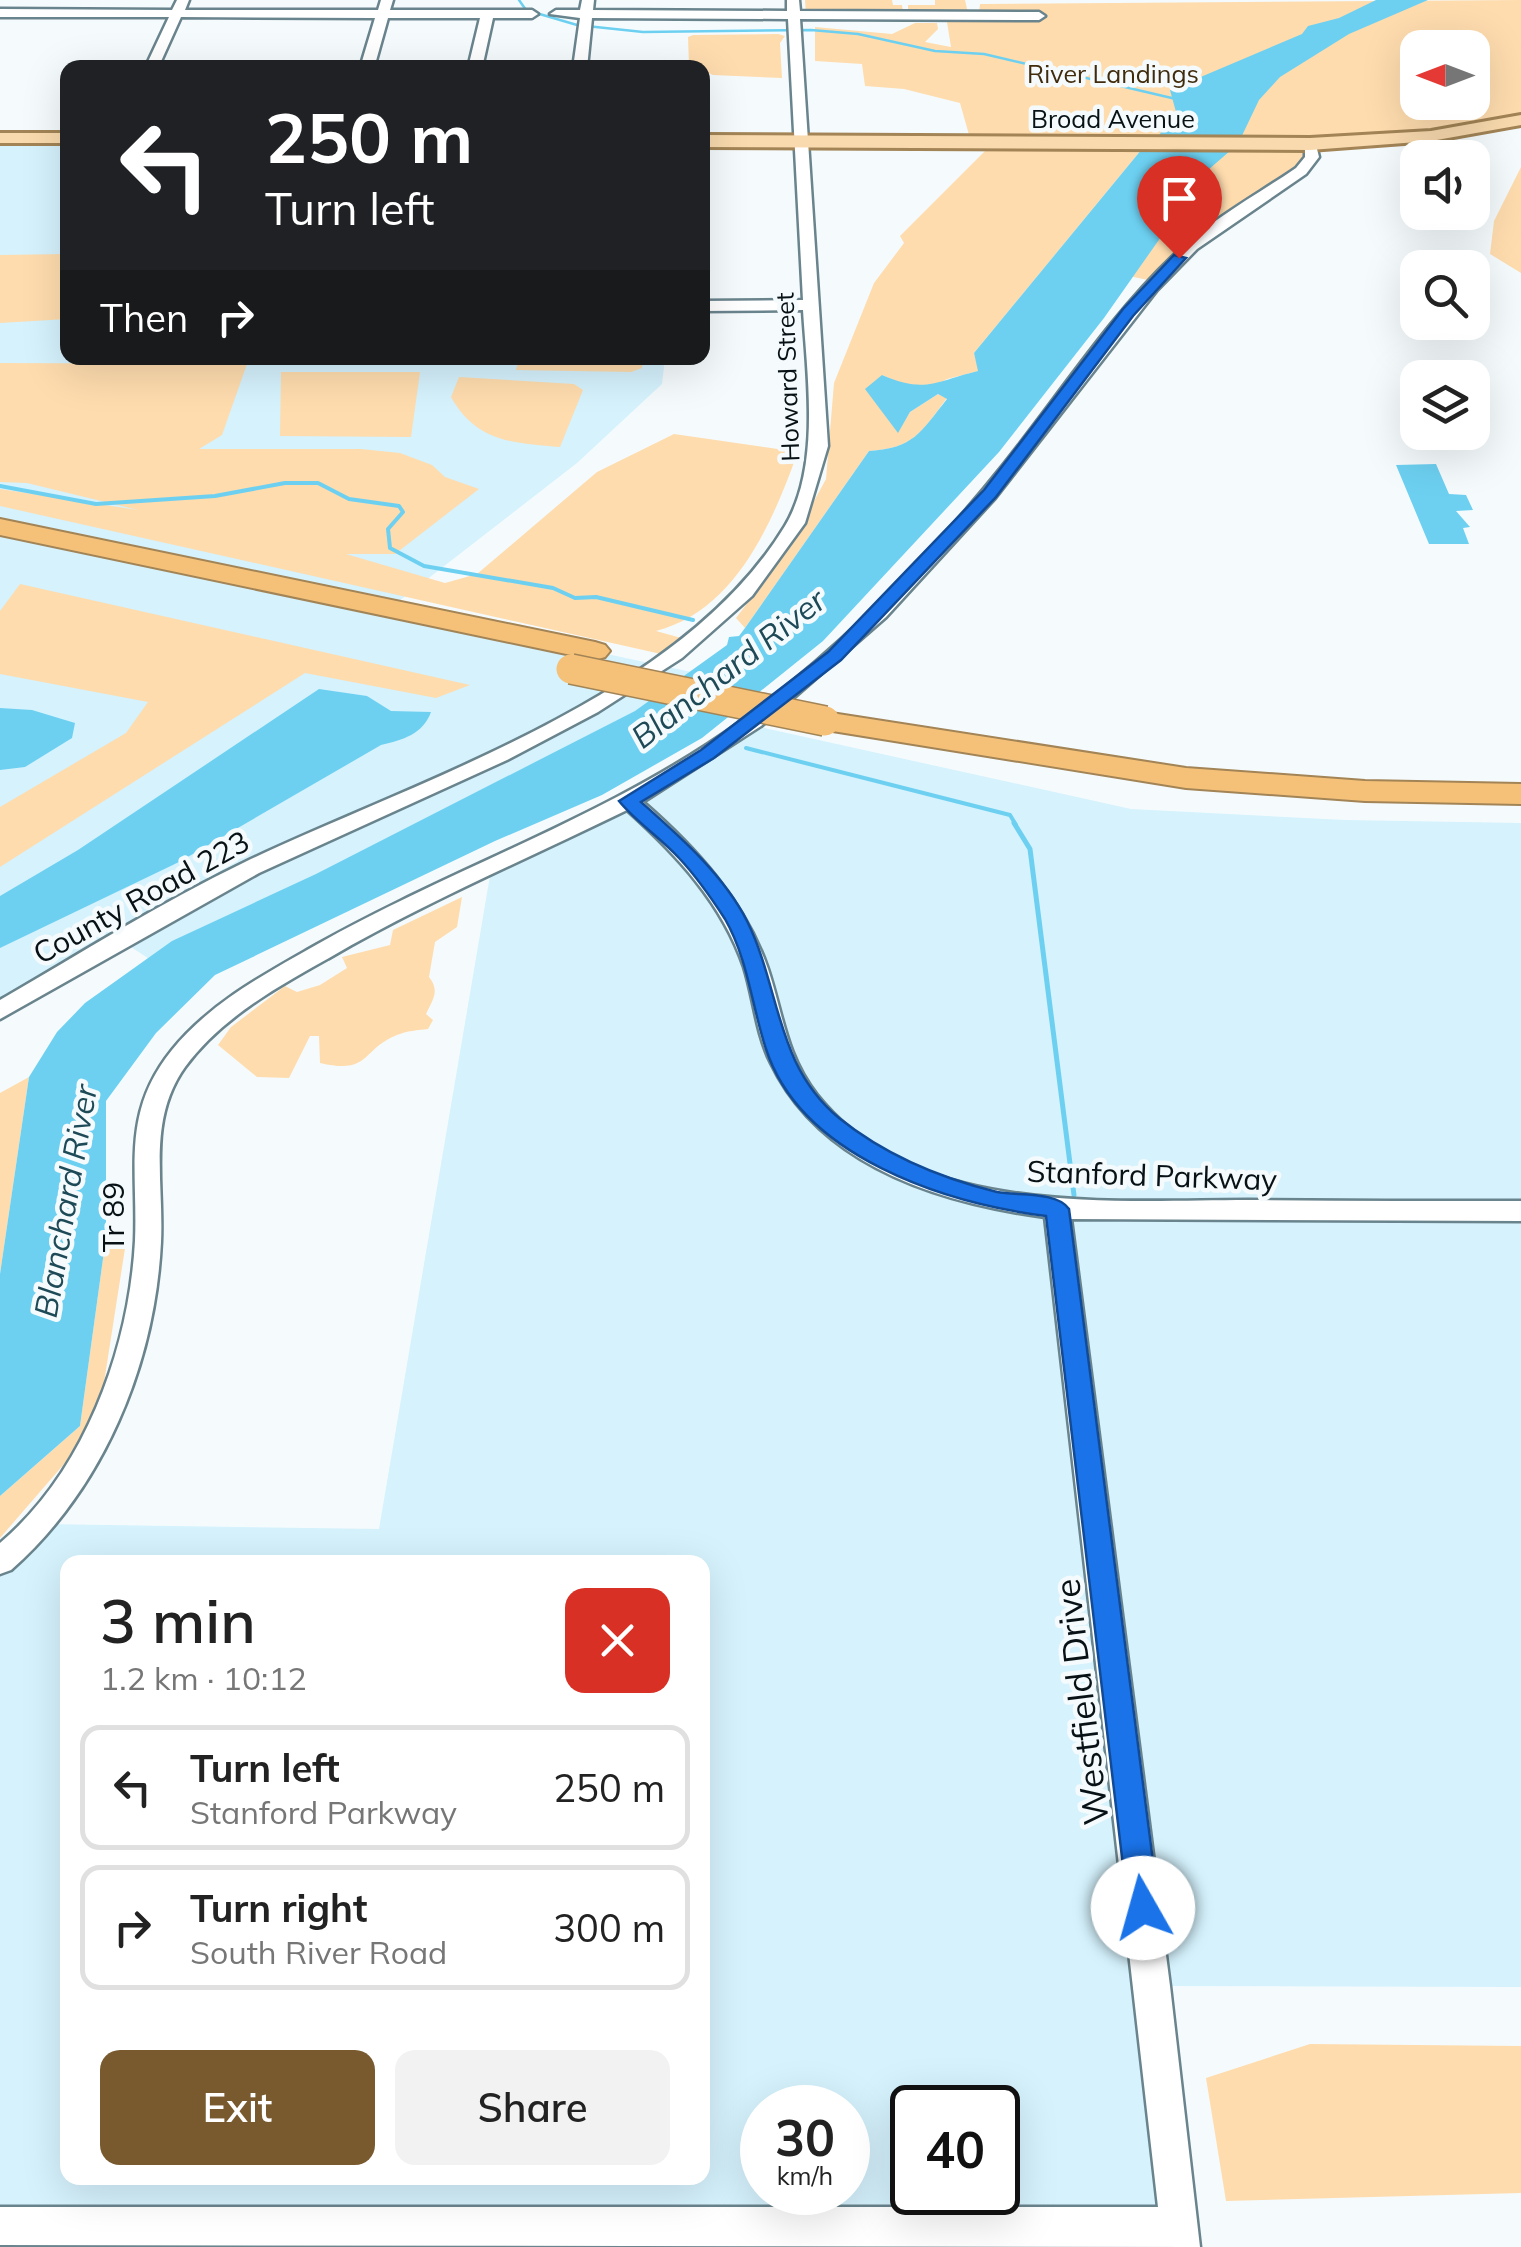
<!DOCTYPE html>
<html lang="en">
<head>
<meta charset="utf-8">
<style>
  :root { --surface:#fff; --page:#f2f2f2; --text:#222; --muted:#767676; --line:#e0e0e0; --accent:#795a2f }
  body { margin:0; font-family:Mulish,sans-serif; background:var(--page); color:var(--text); height:100vh; display:flex; flex-direction:column; font-size:38px; white-space:nowrap }
  * { box-sizing:border-box; margin:0 }
  p { font-size:32px; color:var(--muted) }
  .icon { flex:none; width:55px; height:55px; fill:none; stroke:currentColor; stroke-width:2; stroke-linecap:round; stroke-linejoin:round }
  .map { position:relative; flex:1; overflow:hidden }
  .panel { position:absolute; left:60px; top:1555px; width:650px; height:630px; display:flex; flex-direction:column; background:var(--surface); border-radius:20px; box-shadow:0 10px 40px #0002 }
  .panel>* { flex:none }
  .banner { position:absolute; left:60px; top:60px; width:650px; height:305px; border-radius:20px; box-shadow:0 10px 40px #0002; background:#202124; color:#fff; overflow:hidden }
  .needle { width:65px; rotate:270deg }
  .tools { position:absolute; left:1400px; top:30px; display:grid; gap:20px }
  .tools a { display:grid; place-items:center; width:90px; height:90px; border-radius:20px; background:var(--surface); box-shadow:0 10px 40px #0002; font-size:50px }
  .speed { position:absolute; left:740px; top:2085px; display:flex; gap:20px; font-size:50px; font-weight:700; text-align:center }
  .speed>* { display:grid; place-content:center; width:130px; height:130px; border-radius:50%; background:var(--surface); box-shadow:0 10px 40px #0002; line-height:1 }
  .speed small { font-size:25px; font-weight:400 }
  .speed .limit { border:5px solid #111; border-radius:15px; background:#fff; color:#111 }
  .pin { position:absolute; display:grid; place-items:center; width:85px; height:85px; color:#fff; margin:-102px -42px; border-radius:50% 50% 50% 0; rotate:-45deg; box-shadow:0 0 10px #0007 }
  .pin .icon { rotate:45deg }
  .me { position:absolute; width:110px; margin:-55px; rotate:353deg; stroke-linejoin:round; filter:drop-shadow(0 0 8px #0008) }
  .turn { display:flex; align-items:center; gap:35px; height:210px; padding:0 40px; font-size:45px }
  .turn .icon { width:130px; height:130px; stroke-width:2.5 }
  .turn b { display:block; font-size:70px; line-height:85px }
  .then { display:flex; align-items:center; height:95px; padding:0 40px; background:#0003; gap:20px; font-size:38px }
  .round { display:grid; place-items:center; flex:none; width:105px; height:105px; border-radius:20px; background:var(--page) }
  .overview { display:flex; align-items:center; justify-content:space-between; height:170px; padding:0 40px }
  h1 { font-size:60px; font-weight:600; line-height:75px }
  .primary-button { display:flex; gap:20px; margin-top:auto; padding:20px 40px }
  .primary-button a { flex:1; height:115px; border-radius:20px; background:var(--accent); color:#fff; font-size:40px; font-weight:600; line-height:115px; text-align:center }
  .primary-button a+a { background:var(--page); color:var(--text) }
  ul { padding:0; list-style:none }
  li { display:flex; align-items:center; gap:30px; height:125px; margin:0 20px 15px; padding:0 20px; border:5px solid var(--line); border-radius:20px }
  li div { flex:1 }
  li b { display:block; font-size:38px }
  li em { font-style:normal }
  .map>svg:first-child { display:block }
</style>
</head>
<body>
<div class="map">
<svg width="1521" height="2247" viewBox="0 0 1521 2247">
  <rect width="100%" height="100%" fill="#f5fbfd"/>
  <path fill="#d5f2fd" fill-rule="evenodd" d="M 0,138 L 67,138 L 68,358 L 665,358 L 662,384 L 577,463 L 390,608 L 715,677 L 171,973 L 120,940 L 0,1011 Z
    M 746,724 L 1131,809 L 1345,820 L 1521,823 L 1521,1987 L 1153,1986 L 1186,2247 L 0,2247 L 0,1560 L 40,1524 L 379,1529 L 492,864 L 707,754 ZM 68,1562 L 702,1562 L 702,2178 L 68,2178 ZM 762,2108 L 848,2108 L 848,2192 L 762,2192 ZM 912,2108 L 998,2108 L 998,2192 L 912,2192 Z"/>
  <path fill="#fedcae" fill-rule="evenodd" d="M 805,0 L 892,0 L 893,5 L 902,5 L 903,12 L 806,15 Z
    M 935,0 L 965,0 L 968,13 L 979,13 L 980,4 L 1521,0 L 1521,120 L 1431,136 L 1310,144 L 1312,157 L 1205,234 L 1157,282 L 1092,268 L 1183,145 L 971,142 L 960,103 L 904,89 L 865,86 L 862,64 L 815,61 L 815,27 L 892,34 L 915,23 L 937,23 L 938,29 L 925,42 L 951,47 L 946,16 L 908,15 L 908,5 L 935,5 ZM 1418,48 L 1472,48 L 1472,102 L 1418,102 Z
    M 778,34 L 785,36 L 780,43 L 782,78 L 713,75 L 703,71 L 702,68 L 689,66 L 688,37 L 693,35 Z
    M 1142,149 L 974,353 L 979,371 L 947,379 L 934,387 L 902,384 L 882,375 L 898,432 L 910,412 L 938,394 L 947,398 C 921,433 914,448 869,451 L 745,628 L 736,618 L 787,551 L 826,479 L 834,383 L 874,283 L 904,243 L 900,236 L 985,151 Z
    M 1521,167 L 1521,273 L 1490,254 L 1494,221 Z
    M 67,254 L 67,319 L 0,323 L 0,255 Z
    M 519,358 L 643,358 L 642,368 L 631,372 L 516,370 Z
    M 0,363 L 247,364 L 222,435 L 199,449 L 361,449 L 400,453 L 432,465 L 445,477 L 479,489 L 395,554 L 346,554 L 445,583 L 477,574 L 597,472 L 674,434 L 785,450 L 788,455 L 796,457 C 771,526 734,611 656,631 L 685,639 L 661,654 L 0,506 L 0,489 L 138,510 L 27,483 L 0,482 Z
    M 281,372 L 420,372 L 411,437 L 280,436 Z
    M 459,377 L 574,384 L 583,390 L 560,447 C 513,443 476,442 451,397 Z
    M 20,584 L 470,685 L 436,698 L 305,673 L 0,867 L 0,807 L 126,733 L 148,702 L 0,674 L 0,611 Z
    M 462,897 L 457,927 L 435,942 L 429,977 C 440,991 433,999 426,1014 L 433,1020 L 428,1029 C 419,1030 406,1031 397,1035 C 361,1049 371,1075 320,1063 L 319,1036 L 310,1036 L 289,1078 L 257,1077 L 218,1045 L 231,1027 L 285,986 L 297,992 L 320,985 L 347,968 L 342,957 L 390,945 L 393,930 Z
    M 29,1077 L 0,1274 L 0,1093 Z
    M 106,1237 L 126,1242 L 103,1389 L 84,1441 L 0,1538 L 0,1496 L 80,1426 Z
    M 1310,2044 L 1521,2046 L 1521,2193 L 1226,2201 L 1206,2078 Z"/>
  <path fill="#6dd0f1" d="M 1376,0 L 1428,0 L 1349,34 L 1280,77 L 1259,100 L 1238,144 L 1208,170 L 1104,318 L 999,452 L 823,641 L 702,738 L 602,795 L 495,841 L 215,975 L 156,1033 L 106,1101 L 106,1237 L 80,1426 L 0,1496 L 0,1274 L 29,1077 L 57,1032 L 85,1003 L 172,941 L 316,874 L 635,711 L 727,645 L 729,637 L 739,636 L 745,628 L 869,451 C 914,448 920,433 947,399 L 938,394 L 910,412 L 898,433 L 865,389 L 882,375 C 926,394 936,381 978,371 L 974,353 L 1142,149 L 1157,138 L 1176,112 L 1170,90 L 1302,34 L 1308,26 L 1339,18 Z
    M 1436,464 L 1449,494 L 1466,495 L 1473,510 L 1456,511 L 1470,527 L 1463,528 L 1469,544 L 1429,544 L 1396,465 Z
    M 319,689 L 367,696 L 391,711 L 431,712 C 423,734 403,740 381,745 L 179,862 L 0,948 L 0,896 L 78,850 Z
    M 0,708 L 32,710 L 75,723 L 72,738 L 25,767 L 0,770 Z"/>
  <g fill="none" stroke-linecap="round" stroke-linejoin="round">
    <path stroke="#6dd0f1" stroke-width="2.5" d="M 519,0 L 526,10 L 577,25 L 643,32 L 811,30 L 858,34 L 935,51 L 984,54 L 1176,99"/>
    <path stroke="#6dd0f1" stroke-width="4" d="M 0,486 L 96,504 L 215,496 L 285,483 L 318,483 L 349,499 L 399,506 L 403,512 L 388,529 L 390,548 L 424,566 L 553,588 L 575,598 L 596,597 L 693,620
      M 746,748 L 1010,815 L 1016,825"/>
    <path stroke="#6dd0f1" stroke-width="5" d="M 1014,823 L 1030,849 L 1074,1195"/>
    <defs>
      <path id="minor" d="M 177,0 L 189,0 L 185,10 L 378,10 L 381,0 L 393,0 L 390,10 L 532,10 L 538,14 L 532,18 L 493,18 L 482,68 L 468,68 L 480,18 L 388,18 L 374,68 L 360,68 L 375,18 L 181,17 L 158,68 L 145,68 L 169,17 L 0,17 L 0,9 L 172,10 Z
        M 582,0 L 594,0 L 593,10 L 787,11 L 787,0 L 799,0 L 800,11 L 1039,12 L 1045,16 L 1039,20 L 800,19 L 828,446 L 805,523 L 752,596 L 682,658 L 598,712 L 507,760 L 259,873 L 0,1019 L 0,1000 C 81,953 160,903 245,862 C 419,779 680,699 785,526 C 821,466 807,376 803,310 L 702,311 L 702,301 L 803,300 L 788,19 L 592,18 L 587,68 L 573,68 L 580,18 L 550,14 L 556,10 L 580,10 Z
        M 1305,141 L 1315,141 L 1319,157 L 1306,174 L 1197,249 L 1157,290 L 995,498 L 886,617 L 761,726 L 643,802 C 696,848 745,902 768,969 C 783,1014 786,1056 817,1095 C 915,1218 1110,1200 1249,1200 C 1340,1201 1430,1201 1521,1201 L 1521,1221 L 1071,1219 L 1170,1986 L 1200,2247 L 0,2245 L 0,2207 L 1158,2207 L 1045,1217 C 940,1203 820,1166 771,1063 C 756,1033 754,999 744,967 C 722,903 677,855 627,810 C 527,859 425,902 329,958 C 277,987 221,1018 185,1067 C 147,1120 164,1182 161,1242 C 155,1365 103,1489 11,1570 L 0,1574 L 0,1543 C 84,1472 129,1350 135,1241 C 138,1168 121,1113 172,1050 C 210,1003 265,974 316,945 C 456,866 610,816 740,722 C 839,650 928,559 1004,464 C 1060,394 1109,317 1174,255 C 1210,220 1255,196 1296,168 L 1305,157 Z"/>
      <path id="major" d="M 1521,115 L 1521,125 L 1431,141 L 1310,150 L 702,147 L 702,135 L 1310,138 L 1431,131 Z
        M 0,133 L 68,133 L 68,143 L 0,143 Z"/>
      <path id="highway" d="M 0,519 L 595,642 L 605,645 L 610,651 L 605,657 L 595,660 L 0,535 Z
        M 825,712 L 1186,768 L 1365,781 L 1521,784 L 1521,804 L 1365,801 L 1186,788 L 814,728 L 810,721 L 814,714 Z"/>
    </defs>
    <use href="#minor" stroke="#6a848d" stroke-width="5"/>
    <use href="#major" stroke="#a28456" stroke-width="6"/>
    <use href="#highway" stroke="#a28456" stroke-width="4"/>
    <use href="#minor" fill="#fff" fill-rule="evenodd"/>
    <use href="#major" fill="#f9daae" fill-rule="evenodd"/>
    <use href="#highway" fill="#f5c178" fill-rule="evenodd"/>
    <defs>
      <path id="highway-bridge" d="M 571,669 L 825,721"/>
    </defs>
    <use href="#highway-bridge" stroke="#a28456" stroke-width="32" stroke-linecap="butt"/>
    <use href="#highway-bridge" stroke="#f5c178" stroke-width="29"/>
  </g>
  <path fill="#1a73e8" stroke="#114b97" stroke-width="2.5" d="M 1174,255 L 1186,258 L 1133,316 L 996,497 L 841,660 L 714,758 L 641,802 C 679,836 723,874 747,921 C 781,990 775,1065 839,1118 C 885,1155 940,1178 997,1192 C 1016,1196 1057,1191 1069,1209 L 1159,1908 L 1154,1918 L 1143,1922 L 1132,1918 L 1128,1908 L 1046,1216 C 945,1203 801,1157 766,1049 C 752,1007 748,959 725,919 C 712,899 696,876 679,858 C 661,838 636,822 619,801 L 701,750 L 828,652 L 984,490 L 1123,309 Z"/>
  <g text-anchor="middle" dominant-baseline="central" stroke-width="9" stroke-linejoin="round" paint-order="stroke">
    <g font-size="25" fill="#402c0d" stroke="#f5fbfd">
      <text x="1113" y="73">River Landings</text>
    </g>
    <g font-size="25" fill="#081216" stroke="#f5fbfd">
      <text x="1113" y="118">Broad Avenue</text>
      <text transform="translate(787 377) rotate(-92)">Howard Street</text>
    </g>
    <g font-size="30" fill="#081216" stroke="#f5fbfd">
      <text transform="translate(141 897) rotate(-29)">County Road 223</text>
      <text transform="translate(1152 1175) rotate(2)">Stanford Parkway</text>
      <text transform="translate(113 1217) rotate(-90)">Tr 89</text>
    </g>
    <g font-size="32" font-style="italic" fill="#1e4a58" stroke="#f5fbfd">
      <text transform="translate(728 668) rotate(-38)">Blanchard River</text>
      <text transform="translate(65 1201) rotate(-80)">Blanchard River</text>
    </g>
    <g font-size="35" fill="#081216" stroke="#f5fbfd">
      <text transform="translate(1081 1702) rotate(-97)">Westfield Drive</text>
    </g>
  </g>
</svg>
<div class="tools">
<a><svg class="needle" viewBox="-14 -14 28 28"><path d="M0-13l5 13h-10z" fill="#e53935"/><path d="M0 13l5-13h-10z" fill="#767676"/></svg></a>
<a><svg class="icon" aria-label="sound" viewBox="0 0 24 24"><path d="M4 9h4l5-4v14l-5-4H4zM17 9q2 3 0 6"/></svg></a>
<a><svg class="icon" aria-label="search" viewBox="0 0 24 24"><circle cx="10" cy="10" r="6"/><path d="M15 15l6 6"/></svg></a>
<a><svg class="icon" aria-label="layers" viewBox="0 0 24 24"><path d="M12 4l9 5-9 5-9-5zM3 14l9 5 9-5"/></svg></a>
</div>
<div class="speed"><div>30<small>km/h</small></div><div class="limit">40</div></div>
<div class="pin" style="left:1179px;top:258px;background:#d93025"><svg class="icon" aria-label="arrive" viewBox="0 0 24 24"><path d="M6 21V4h12l-3 4 3 4H6"/></svg></div>
<svg class="me" style="left:1143px;top:1908px" viewBox="-20 -20 40 40"><circle r="19" fill="#fff"/><path d="M0-13L10 11 0 6-10 11z" fill="#1a73e8"/></svg>
<div class="banner">
<div class="turn"><svg class="icon" aria-label="left" viewBox="0 0 24 24"><path d="M17 20v-9H6M10 6l-5 5 5 5"/></svg><div><b>250 m</b>Turn left</div></div>
<div class="then">Then<svg class="icon" aria-label="right" viewBox="0 0 24 24"><path d="M7 20v-9h11M14 6l5 5-5 5"/></svg></div>
</div>
<section class="panel">
<div class="overview"><div><h1>3 min</h1><p>1.2 km · 10:12</p></div><a class="round" style="background:#d93025;color:#fff"><svg class="icon" aria-label="close" viewBox="0 0 24 24"><path d="M6 6l12 12M18 6L6 18"/></svg></a></div>
<ul>
<li><svg class="icon" aria-label="left" viewBox="0 0 24 24"><path d="M17 20v-9H6M10 6l-5 5 5 5"/></svg><div><b>Turn left</b><p>Stanford Parkway</p></div><em>250 m</em></li>
<li><svg class="icon" aria-label="right" viewBox="0 0 24 24"><path d="M7 20v-9h11M14 6l5 5-5 5"/></svg><div><b>Turn right</b><p>South River Road</p></div><em>300 m</em></li>
</ul>
<div class="primary-button"><a>Exit</a><a>Share</a></div>
</section>
</div>
</body>
</html>
